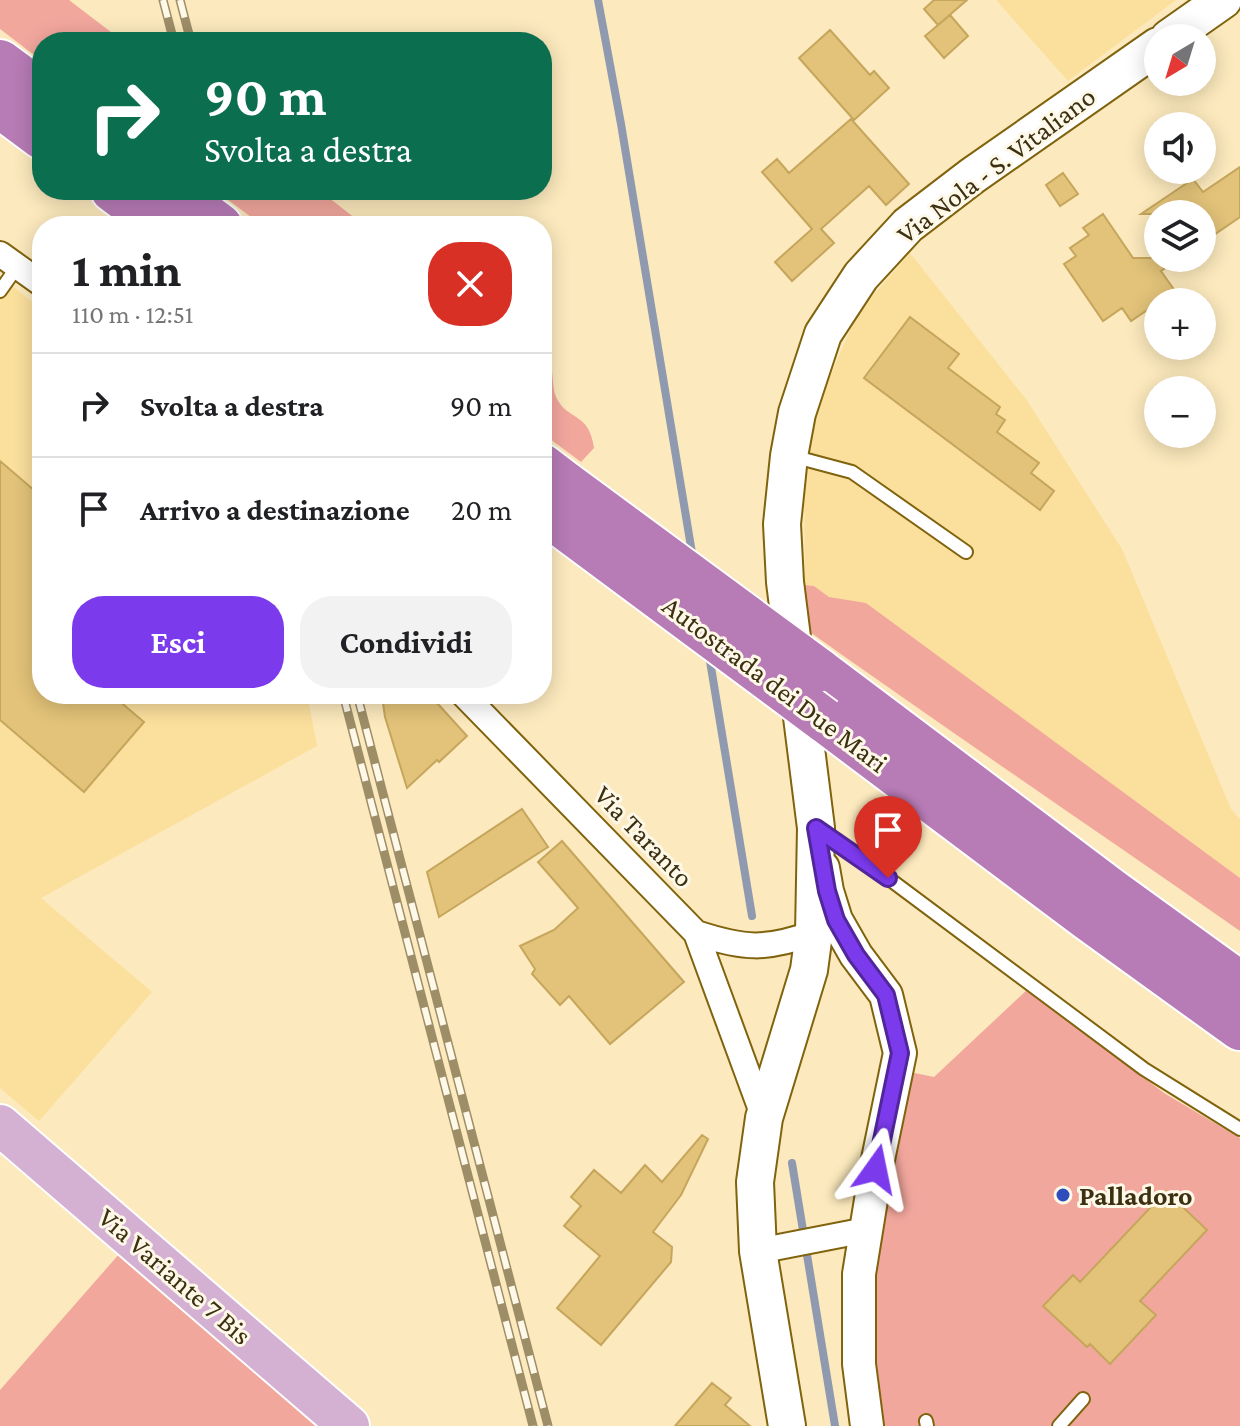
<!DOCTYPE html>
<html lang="it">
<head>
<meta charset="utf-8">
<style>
  :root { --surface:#fff; --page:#f2f2f2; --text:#202124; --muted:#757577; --line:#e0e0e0; --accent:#7c3aed }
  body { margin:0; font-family:"Crimson Pro",serif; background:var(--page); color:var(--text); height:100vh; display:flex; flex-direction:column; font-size:30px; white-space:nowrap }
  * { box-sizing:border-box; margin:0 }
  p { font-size:26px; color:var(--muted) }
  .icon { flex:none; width:44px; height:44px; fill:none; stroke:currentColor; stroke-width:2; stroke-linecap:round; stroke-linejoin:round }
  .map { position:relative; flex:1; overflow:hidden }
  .sheet { position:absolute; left:32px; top:216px; width:520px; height:488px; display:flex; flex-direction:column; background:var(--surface); border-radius:32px; box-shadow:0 4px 20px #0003 }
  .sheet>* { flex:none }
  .banner { position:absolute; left:32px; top:32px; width:520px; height:168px; border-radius:32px; box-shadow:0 4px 20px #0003; background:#0b6e4f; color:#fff; overflow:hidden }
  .needle { width:52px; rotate:218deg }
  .fabs { position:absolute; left:1144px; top:24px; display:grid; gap:16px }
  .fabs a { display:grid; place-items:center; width:72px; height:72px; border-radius:50%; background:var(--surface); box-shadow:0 4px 20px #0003; font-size:40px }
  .pin { position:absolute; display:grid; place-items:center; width:68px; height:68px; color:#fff; margin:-82px -34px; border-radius:50% 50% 50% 0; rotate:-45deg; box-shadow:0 0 8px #0007 }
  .pin .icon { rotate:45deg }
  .me { position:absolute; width:88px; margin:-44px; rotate:12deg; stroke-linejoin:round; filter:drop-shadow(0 0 6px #0008) }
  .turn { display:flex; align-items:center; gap:28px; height:168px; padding:0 40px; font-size:36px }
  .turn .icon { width:104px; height:104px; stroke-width:2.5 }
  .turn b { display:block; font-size:56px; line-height:68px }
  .round { display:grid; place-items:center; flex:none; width:84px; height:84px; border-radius:32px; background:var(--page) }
  .summary { display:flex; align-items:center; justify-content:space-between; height:136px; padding:0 40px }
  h1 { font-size:48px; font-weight:700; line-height:60px }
  .cta { display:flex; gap:16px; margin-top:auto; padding:16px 40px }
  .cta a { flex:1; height:92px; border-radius:32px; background:var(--accent); color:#fff; font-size:32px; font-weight:700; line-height:92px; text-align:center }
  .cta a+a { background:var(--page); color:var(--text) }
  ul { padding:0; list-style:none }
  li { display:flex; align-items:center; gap:24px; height:104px; padding:0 40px; border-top:2px solid var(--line) }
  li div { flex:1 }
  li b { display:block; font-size:30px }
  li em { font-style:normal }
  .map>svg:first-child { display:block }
</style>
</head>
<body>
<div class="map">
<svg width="1240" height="1426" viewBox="0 0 1240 1426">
  <rect width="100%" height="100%" fill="#fce9bd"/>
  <path fill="#fbdf9d" d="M 996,0 L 1176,0 L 1068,81 Z
    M 910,253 L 1026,399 L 1122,549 L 1231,809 L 1240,819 L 1240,878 L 866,604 L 829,597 L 814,586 L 805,585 L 804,494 L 814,421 L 821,397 L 852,326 L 869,300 Z
    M 0,276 L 42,310 L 42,694 L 307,694 L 317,746 L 41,898 L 152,992 L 39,1121 L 0,1088 Z"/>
  <path fill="#f2a79d" d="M 0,0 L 69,0 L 124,42 L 42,42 L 42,61 L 0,29 Z
    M 215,190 L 319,190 L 365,226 L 263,226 Z
    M 542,363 L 552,371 C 553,379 553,390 556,397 C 567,421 589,411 594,448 L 581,462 L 542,433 Z
    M 805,585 L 814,586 L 829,597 L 866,603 L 1240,878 L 1240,931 C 1096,830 950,732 807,630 Z
    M 1028,989 L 1164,1093 L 1240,1138 L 1240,1426 L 879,1426 L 866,1330 L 875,1252 L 910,1072 L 934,1077 Z
    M 120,1253 L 322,1426 L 0,1426 L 0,1390 Z"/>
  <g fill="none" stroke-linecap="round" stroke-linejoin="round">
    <path stroke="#8f99b0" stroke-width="8" d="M 598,0 L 621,124 L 693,559
      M 709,655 L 752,916
      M 792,1163 L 835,1426"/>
  </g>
  <path fill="#e3c379" stroke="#c5a65c" stroke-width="2" d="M 934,0 L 967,0 L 938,25 L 924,9 Z
    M 950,15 L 968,36 L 944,58 L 925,36 Z
    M 830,30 L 870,75 L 874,71 L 889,88 L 854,120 L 799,58 Z
    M 851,119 L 909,184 L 886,205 L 869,186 L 821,229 L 834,243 L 792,281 L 775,262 L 812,229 L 762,172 L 777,159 L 789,173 Z
    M 1240,167 L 1240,217 L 1202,243 L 1202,214 L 1141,214 L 1193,179 L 1203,192 Z
    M 1063,173 L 1078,194 L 1060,206 L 1046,185 Z
    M 1103,214 L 1133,258 L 1180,258 L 1161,271 L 1175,291 L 1131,321 L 1122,308 L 1103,321 L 1064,264 L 1076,256 L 1070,248 L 1089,235 L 1083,228 Z
    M 910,317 L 959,354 L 948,368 L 1000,407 L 996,414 L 1005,420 L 997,432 L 1039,463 L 1031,473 L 1054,491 L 1040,510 L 864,378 Z
    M 0,461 L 42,497 L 42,694 L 111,694 L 144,722 L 84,792 L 0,720 Z
    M 401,694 L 429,694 L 467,736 L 439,762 L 437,760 L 407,788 L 385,717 L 383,703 Z
    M 522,809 L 548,847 L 439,917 L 427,872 Z
    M 562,841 L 684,982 L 610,1044 L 569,996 L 560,1005 L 532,974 L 535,969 L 520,946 L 554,930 L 578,908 L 538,862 Z
    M 702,1135 L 708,1139 L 681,1195 L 653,1232 L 672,1247 L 671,1262 L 601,1345 L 557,1308 L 600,1256 L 564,1226 L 581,1206 L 571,1197 L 594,1170 L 621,1193 L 645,1165 L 662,1182 Z
    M 1166,1191 L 1207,1230 L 1140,1301 L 1156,1315 L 1110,1364 L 1090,1344 L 1087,1347 L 1043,1306 L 1073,1275 L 1080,1282 Z
    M 712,1383 L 731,1398 L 725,1405 L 750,1426 L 675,1426 Z"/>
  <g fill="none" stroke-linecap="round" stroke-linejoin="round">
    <defs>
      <path id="service" d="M 0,291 L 17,267
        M 792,456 L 852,472 L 966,552
        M 822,832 L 888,878 L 1144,1069 L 1240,1129
        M 926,1421 L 927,1426
        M 1059,1426 L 1083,1399"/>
      <path id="minor" d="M 0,254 L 42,284
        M 463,694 L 696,933 C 745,949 765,950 814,933
        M 696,933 L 764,1118
        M 758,1251 L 866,1230"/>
      <path id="tertiary" d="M 823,868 L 827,891 L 836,920 L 856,955 L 886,995 L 900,1053 L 876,1169 L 859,1274 L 859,1364 L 867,1426"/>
      <path id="secondary" d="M 1169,38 L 1223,0
        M 787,1426 L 758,1251 L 755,1182 L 764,1118 L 809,970 L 814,933 L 816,828 L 785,582 L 782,524 L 789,456 L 797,413 L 823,334 L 861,276 L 908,225 L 972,176 L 1158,46"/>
      <path id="primary" d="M 0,1125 L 349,1426"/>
      <path id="motorway" d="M 0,62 L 42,93
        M 0,106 L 42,137
        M 113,190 L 161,226
        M 172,190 L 220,226
        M 542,466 L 567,485
        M 818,670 L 1113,892 L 1240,984
        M 824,720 L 1089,919 L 1240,1028"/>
    </defs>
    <use href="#service" stroke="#80630d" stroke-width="16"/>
    <use href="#minor" stroke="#80630d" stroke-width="28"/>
    <use href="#tertiary" stroke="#80630d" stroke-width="36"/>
    <use href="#secondary" stroke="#80630d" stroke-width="40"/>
    <use href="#primary" stroke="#fff" stroke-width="44"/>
    <use href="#motorway" stroke="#fff" stroke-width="48"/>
    <use href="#service" stroke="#fff" stroke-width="12"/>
    <use href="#minor" stroke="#fff" stroke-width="24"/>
    <use href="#tertiary" stroke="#fff" stroke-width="32"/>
    <use href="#secondary" stroke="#fff" stroke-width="36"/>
    <use href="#primary" stroke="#d4b0d3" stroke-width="40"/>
    <use href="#motorway" stroke="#b77bb6" stroke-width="44"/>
    <defs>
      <path id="rail" d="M 163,0 L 174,42
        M 180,0 L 191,42
        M 343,694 L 533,1426
        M 357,694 L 548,1426"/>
    </defs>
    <use href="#rail" stroke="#9e8e68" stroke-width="9"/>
    <use href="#rail" stroke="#fef8e9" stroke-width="6" stroke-dasharray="18" stroke-linecap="butt"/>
    <defs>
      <path id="motorway-bridge" d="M 567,485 L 818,670
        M 551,517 L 824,720"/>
    </defs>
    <use href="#motorway-bridge" stroke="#fff" stroke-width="48" stroke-linecap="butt"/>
    <use href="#motorway-bridge" stroke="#b77bb6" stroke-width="44"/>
  </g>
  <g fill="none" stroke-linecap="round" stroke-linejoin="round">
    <defs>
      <path id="route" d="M 876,1169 L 900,1053 L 886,995 L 856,955 L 836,920 L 827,891 L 816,828 L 888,878"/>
    </defs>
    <use href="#route" stroke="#51269a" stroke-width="20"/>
    <use href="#route" stroke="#7c3aed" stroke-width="14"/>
  </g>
  <circle fill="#2e4dbd" stroke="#fef8e9" stroke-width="3" cx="1063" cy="1195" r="8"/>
  <g text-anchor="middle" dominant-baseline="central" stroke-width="6" stroke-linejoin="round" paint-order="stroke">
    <g font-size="28" fill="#3c3010" stroke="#fef8e9">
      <text transform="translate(996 165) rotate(-37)">Via Nola - S. Vitaliano</text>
      <text transform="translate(775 684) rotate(37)">Autostrada dei Due Mari</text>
      <text transform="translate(644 836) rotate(46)">Via Taranto</text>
      <text transform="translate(175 1276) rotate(41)">Via Variante 7 Bis</text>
    </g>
    <g font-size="28" font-weight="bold" fill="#3c3010" stroke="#fef8e9" text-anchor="start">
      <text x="1079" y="1195">Palladoro</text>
    </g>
  </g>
</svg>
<div class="fabs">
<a><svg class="needle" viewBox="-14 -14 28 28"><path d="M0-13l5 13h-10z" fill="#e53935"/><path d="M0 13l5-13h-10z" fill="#757577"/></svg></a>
<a><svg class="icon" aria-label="sound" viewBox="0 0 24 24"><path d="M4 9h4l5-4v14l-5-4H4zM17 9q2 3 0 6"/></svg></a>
<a><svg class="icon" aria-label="layers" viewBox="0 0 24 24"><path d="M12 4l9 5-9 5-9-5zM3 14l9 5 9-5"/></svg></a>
<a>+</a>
<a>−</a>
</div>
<div class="pin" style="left:888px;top:878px;background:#d93025"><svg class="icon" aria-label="arrive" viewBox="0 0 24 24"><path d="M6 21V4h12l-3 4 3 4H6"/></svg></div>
<svg class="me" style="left:876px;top:1169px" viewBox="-20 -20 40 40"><path d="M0-17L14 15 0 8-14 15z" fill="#7c3aed" stroke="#fff" stroke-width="4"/></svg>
<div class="banner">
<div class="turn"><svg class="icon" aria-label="right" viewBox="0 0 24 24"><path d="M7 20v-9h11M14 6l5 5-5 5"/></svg><div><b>90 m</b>Svolta a destra</div></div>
</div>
<section class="sheet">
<div class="summary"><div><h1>1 min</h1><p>110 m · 12:51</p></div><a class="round" style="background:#d93025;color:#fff"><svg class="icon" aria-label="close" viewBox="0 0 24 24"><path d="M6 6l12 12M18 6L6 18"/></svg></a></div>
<ul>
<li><svg class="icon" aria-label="right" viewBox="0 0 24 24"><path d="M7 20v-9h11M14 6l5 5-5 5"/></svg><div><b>Svolta a destra</b></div><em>90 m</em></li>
<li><svg class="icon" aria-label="arrive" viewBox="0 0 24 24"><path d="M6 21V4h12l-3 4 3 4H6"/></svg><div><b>Arrivo a destinazione</b></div><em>20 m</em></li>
</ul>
<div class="cta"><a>Esci</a><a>Condividi</a></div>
</section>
</div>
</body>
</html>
